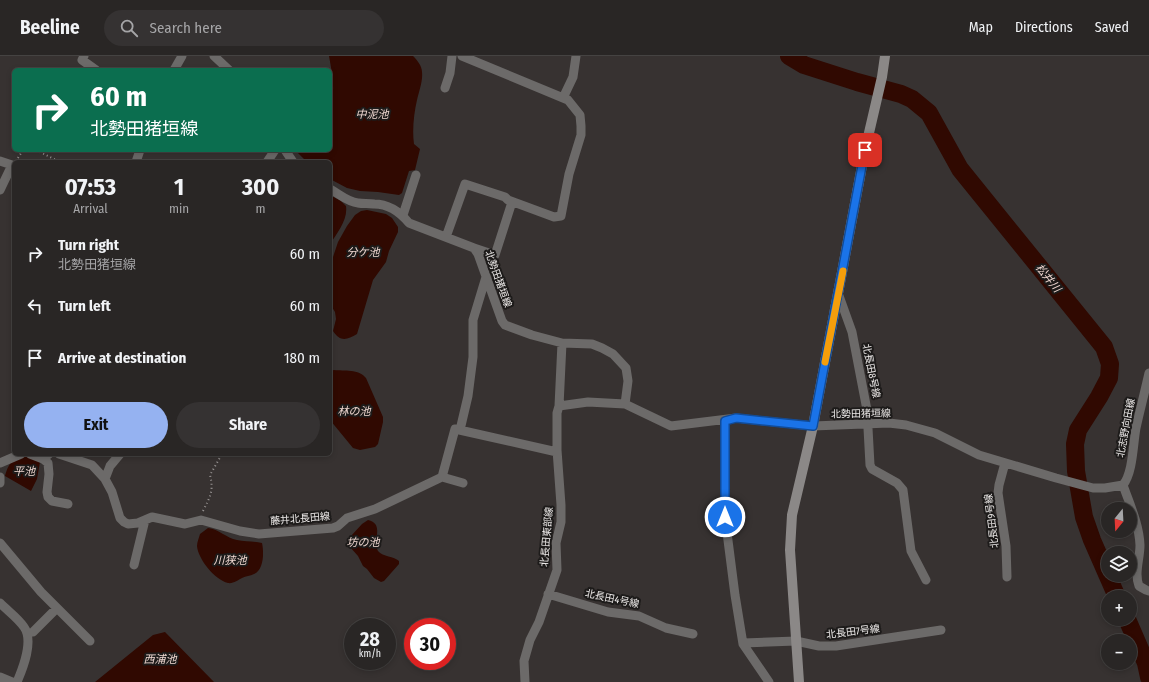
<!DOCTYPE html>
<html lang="en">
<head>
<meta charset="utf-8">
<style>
  :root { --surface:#292625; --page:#353232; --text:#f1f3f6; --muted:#a5a5a7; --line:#454342; --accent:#95b2f1 }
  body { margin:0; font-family:"Fira Sans Condensed","Noto Sans JP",sans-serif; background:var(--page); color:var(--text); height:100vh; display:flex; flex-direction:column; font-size:15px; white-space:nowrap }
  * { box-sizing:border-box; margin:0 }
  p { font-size:13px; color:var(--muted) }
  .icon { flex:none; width:22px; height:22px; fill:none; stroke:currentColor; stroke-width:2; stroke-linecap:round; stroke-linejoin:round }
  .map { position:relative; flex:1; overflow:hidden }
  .details { position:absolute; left:12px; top:104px; width:320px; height:296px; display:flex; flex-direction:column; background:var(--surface); border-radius:6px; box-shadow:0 2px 6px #0003,0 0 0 1px var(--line) }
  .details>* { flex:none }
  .hud { position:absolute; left:12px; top:12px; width:320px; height:84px; border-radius:6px; box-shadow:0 2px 6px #0003,0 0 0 1px var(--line); background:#0b6e4f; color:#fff; overflow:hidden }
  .needle { width:26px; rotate:198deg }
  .buttons { position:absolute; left:1101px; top:446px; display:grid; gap:8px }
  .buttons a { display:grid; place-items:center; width:36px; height:36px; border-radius:50%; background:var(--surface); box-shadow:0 2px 6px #0003,0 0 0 1px var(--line); font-size:20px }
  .speed { position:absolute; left:344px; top:562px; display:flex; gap:8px; font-size:20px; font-weight:700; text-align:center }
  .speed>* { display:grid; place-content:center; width:52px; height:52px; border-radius:50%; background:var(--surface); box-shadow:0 2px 6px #0003,0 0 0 1px var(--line); line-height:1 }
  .speed small { font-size:10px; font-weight:400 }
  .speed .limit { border:6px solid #d22; background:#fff; color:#111 }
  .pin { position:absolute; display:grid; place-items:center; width:34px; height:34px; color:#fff; margin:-17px; border-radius:8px; box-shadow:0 2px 6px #0006 }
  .me { position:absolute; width:44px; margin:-22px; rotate:0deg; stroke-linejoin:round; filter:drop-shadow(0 0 3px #0008) }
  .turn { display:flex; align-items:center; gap:14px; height:84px; padding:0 12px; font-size:18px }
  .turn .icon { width:52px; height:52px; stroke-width:2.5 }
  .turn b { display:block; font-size:28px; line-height:34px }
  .eta { display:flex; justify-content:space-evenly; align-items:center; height:68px; text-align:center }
  .eta b { font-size:24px; font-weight:700; line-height:28px }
  .primary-button { display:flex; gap:8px; margin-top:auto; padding:8px 12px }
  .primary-button a { flex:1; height:46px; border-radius:24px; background:var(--accent); color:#111; font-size:16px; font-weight:700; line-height:46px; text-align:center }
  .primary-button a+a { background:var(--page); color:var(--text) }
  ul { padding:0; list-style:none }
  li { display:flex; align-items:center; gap:12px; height:52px; padding:0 12px }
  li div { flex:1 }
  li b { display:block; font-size:15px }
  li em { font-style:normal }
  header { display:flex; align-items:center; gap:24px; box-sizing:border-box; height:56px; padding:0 20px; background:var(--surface); border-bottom:1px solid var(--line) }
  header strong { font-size:19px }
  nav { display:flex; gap:22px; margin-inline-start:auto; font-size:14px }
  .search { width:280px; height:36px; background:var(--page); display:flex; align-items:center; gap:10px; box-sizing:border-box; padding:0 14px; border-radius:22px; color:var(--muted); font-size:15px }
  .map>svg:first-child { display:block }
</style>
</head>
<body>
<header>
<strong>Beeline</strong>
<div class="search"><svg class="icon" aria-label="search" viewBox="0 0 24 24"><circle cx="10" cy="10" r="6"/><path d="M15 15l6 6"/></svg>Search here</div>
<nav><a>Map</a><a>Directions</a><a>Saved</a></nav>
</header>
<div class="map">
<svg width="1149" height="626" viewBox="0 0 1149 626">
  <rect width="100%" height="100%" fill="#373231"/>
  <path fill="#300901" d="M 329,0 L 413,0 C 417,4 422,10 422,16 C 423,25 419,35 417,44 C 414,57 412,74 414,88 L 420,93 L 415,114 L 409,115 L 402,137 L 399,139 L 378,136 L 360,135 L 347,132 L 330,123 L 330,106 L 307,106 L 297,96 L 299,94 L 330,94 L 330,51 C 336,34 332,17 329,0 Z
    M 330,139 L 341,145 L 346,150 C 348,164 337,177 330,188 Z
    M 367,154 L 386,158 L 392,162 L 398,171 L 398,176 L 389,195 L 386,206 L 373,224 L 357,278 C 347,284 340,286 333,275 L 336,263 L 335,256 L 330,248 L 330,210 L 338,186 L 347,170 L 355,159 L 361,155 Z
    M 334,314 C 344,315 359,313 366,322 L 383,361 L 383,366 L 378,388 L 375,391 L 360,394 L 353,392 L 330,364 L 330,315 Z
    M 28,399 L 40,406 L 37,423 L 31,435 L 5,420 C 9,406 13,402 28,399 Z
    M 368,464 C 385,468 372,484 378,495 C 383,501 394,500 399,505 L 399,508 L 384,525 L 381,526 L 374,522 L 367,513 L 363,510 L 358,500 L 350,491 L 349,487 L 351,480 L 362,468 Z
    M 208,472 C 219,473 226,482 237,484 C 245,486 254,485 262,487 C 264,496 264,514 254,518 C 250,520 246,520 242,522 C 238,524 233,528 228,527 C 215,524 198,503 197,490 C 197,486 199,482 200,478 Z
    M 165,576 L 214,626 L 95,626 L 153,579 Z"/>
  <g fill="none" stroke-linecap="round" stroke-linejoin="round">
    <path stroke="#300901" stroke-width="18" d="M 789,0 L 804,9 L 857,26 L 901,38 L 912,43 L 929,57 L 960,113 L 1104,291 L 1110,308 L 1109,322 L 1099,341 L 1078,374 L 1075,388 L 1076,415 L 1084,461 L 1092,484 L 1117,541
      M 1127,563 L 1146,607 L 1149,621"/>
    <path stroke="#989493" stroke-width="2" stroke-dasharray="1 3" stroke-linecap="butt" d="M 36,94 L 60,106
      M 18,102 L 23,94
      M 203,455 C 210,441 214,435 210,419 L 222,398"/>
    <path stroke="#6c6a69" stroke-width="9" d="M 84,0 L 82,4 L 96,14
      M 214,0 L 229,14
      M 174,14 L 182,0
      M 445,32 L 450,17 L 452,0
      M 563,42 L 573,21 L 576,0
      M 285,94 L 293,106
      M 0,105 L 12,109 L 0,134
      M 136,106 L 140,94
      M 267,106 L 275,94
      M 330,133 C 339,138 348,146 358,147 C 363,148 369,147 374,148 C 388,148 400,156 409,167 L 474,192 L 478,198 L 502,265 L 505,269 L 532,279 L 562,287 L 592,288 L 602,292 L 613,298 L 626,312 L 628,325 L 625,348 L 671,370 L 736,362 L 813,370 L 889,367 L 906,369 L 935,377 L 979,399 L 1056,422 L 1093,432 L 1105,432 L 1123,429 C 1130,449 1139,468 1140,489 C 1140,503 1134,517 1139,530 L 1146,534 L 1149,535
      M 403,159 L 416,119
      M 446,181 L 465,128 L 505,141 L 508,144 L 554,161 L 561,160 L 569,118 L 581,79 L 581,70 L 580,59 L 568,44 L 462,0
      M 474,192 L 495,199 L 512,146
      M 838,237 L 852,276 L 867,354 L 870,409 L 872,413 L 897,427 L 903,434 L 911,495 L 926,524
      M 559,350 L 562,287
      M 725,365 L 725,461 L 735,539 L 743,588 L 769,626
      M 460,374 L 468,340 L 473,301 L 473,264 L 486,221
      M 30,398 L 43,403 L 49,398
      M 59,398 L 92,409 L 105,423 L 112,436 L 120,462 L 124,466 L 128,468 L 138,467 L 152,461 L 185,468 L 201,464 L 240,475 L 259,478 L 333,472 L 338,470 L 347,462 L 375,453 L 442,421 L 455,373 L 557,396
      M 43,403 L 48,407 L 49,418 L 47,436 L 48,441 L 52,445 L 68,448
      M 0,407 L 21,398
      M 1005,407 L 999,429 L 998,437 L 1006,490 L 1007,521
      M 0,421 L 0,427
      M 442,421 L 463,427
      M 105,423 L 110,410 L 120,398
      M 1123,429 C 1133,417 1133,388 1136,372 C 1140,354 1145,335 1149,317
      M 0,487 L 41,536 L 90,585
      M 134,509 L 145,464
      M 548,538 L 608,556 L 639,560 L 666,572 L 693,578
      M 0,547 C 8,555 18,562 24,571 C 34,585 23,612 17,626
      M 33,576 L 57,552
      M 743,587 L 796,585 L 819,590 L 836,590 L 941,574
      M 0,621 L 12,626
      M 525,626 L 524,605 L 530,584 L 539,566 L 557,514 L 556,487 L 561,466 L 561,449 L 557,394 L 557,357 L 559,350 L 588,346 L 625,348"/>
    <path stroke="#8b8887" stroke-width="10" d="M 799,626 L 790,494 L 792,459 L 813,370 L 865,94 L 882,21 L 885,0"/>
  </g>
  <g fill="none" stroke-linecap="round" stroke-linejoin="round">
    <defs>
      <path id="route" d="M 725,461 L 725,365 L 736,362 L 813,370 L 865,94"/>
    </defs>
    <use href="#route" stroke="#114b97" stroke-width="10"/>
    <use href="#route" stroke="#1a73e8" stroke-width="7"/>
    <path stroke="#f59e0b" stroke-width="7" d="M 825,306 L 843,215"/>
  </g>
  <g text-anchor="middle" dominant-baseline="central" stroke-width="4" stroke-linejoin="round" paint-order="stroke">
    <g font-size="10" fill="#eeebea" stroke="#1d1b1a">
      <text transform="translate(498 223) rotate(70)">北勢田猪垣線</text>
      <text transform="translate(871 315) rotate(79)">北長田8号線</text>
      <text transform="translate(861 358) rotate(-1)">北勢田猪垣線</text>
      <text transform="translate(1126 372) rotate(-79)">北志野向田線</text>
      <text transform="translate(300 463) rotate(-5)">藤井北長田線</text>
      <text transform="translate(992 465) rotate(-97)">北長田9号線</text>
      <text transform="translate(547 481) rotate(-85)">北長田東部線</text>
      <text transform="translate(612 543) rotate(12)">北長田4号線</text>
      <text transform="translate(853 576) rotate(-7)">北長田7号線</text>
    </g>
    <g font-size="11" font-style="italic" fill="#f1d9d2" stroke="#1d1b1a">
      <text x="372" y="58">中泥池</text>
      <text x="363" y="196">分ケ池</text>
      <text transform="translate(1048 222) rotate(51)">松井川</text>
      <text x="354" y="355">林の池</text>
      <text x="24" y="415">平池</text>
      <text x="363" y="486">坊の池</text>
      <text x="230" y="504">川狭池</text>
      <text x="160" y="603">西浦池</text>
    </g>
  </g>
</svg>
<div class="buttons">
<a><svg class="needle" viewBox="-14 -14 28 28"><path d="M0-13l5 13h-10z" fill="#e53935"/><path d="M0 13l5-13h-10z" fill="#a5a5a7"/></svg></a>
<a><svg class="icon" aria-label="layers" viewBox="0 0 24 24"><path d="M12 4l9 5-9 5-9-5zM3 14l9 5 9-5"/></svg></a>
<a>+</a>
<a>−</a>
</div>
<div class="speed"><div>28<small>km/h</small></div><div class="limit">30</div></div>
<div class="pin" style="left:865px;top:94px;background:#d93025"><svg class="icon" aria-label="arrive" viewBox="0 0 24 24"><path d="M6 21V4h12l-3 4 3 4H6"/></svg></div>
<svg class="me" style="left:725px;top:461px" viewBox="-20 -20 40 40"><circle r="17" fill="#1a73e8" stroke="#fff" stroke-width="3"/><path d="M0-11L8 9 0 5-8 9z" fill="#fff"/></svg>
<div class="hud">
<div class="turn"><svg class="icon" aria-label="right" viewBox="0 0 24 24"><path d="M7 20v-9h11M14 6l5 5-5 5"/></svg><div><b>60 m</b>北勢田猪垣線</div></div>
</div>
<section class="details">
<div class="eta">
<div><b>07:53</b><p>Arrival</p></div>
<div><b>1</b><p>min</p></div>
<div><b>300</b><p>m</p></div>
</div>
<ul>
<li><svg class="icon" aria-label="right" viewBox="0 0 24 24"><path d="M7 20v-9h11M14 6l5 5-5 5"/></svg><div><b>Turn right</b><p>北勢田猪垣線</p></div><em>60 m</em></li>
<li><svg class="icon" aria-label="left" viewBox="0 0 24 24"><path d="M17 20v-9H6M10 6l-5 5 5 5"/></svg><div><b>Turn left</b></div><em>60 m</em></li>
<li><svg class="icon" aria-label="arrive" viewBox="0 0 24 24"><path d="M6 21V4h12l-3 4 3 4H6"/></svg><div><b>Arrive at destination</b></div><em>180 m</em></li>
</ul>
<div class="primary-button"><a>Exit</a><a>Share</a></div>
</section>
</div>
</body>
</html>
